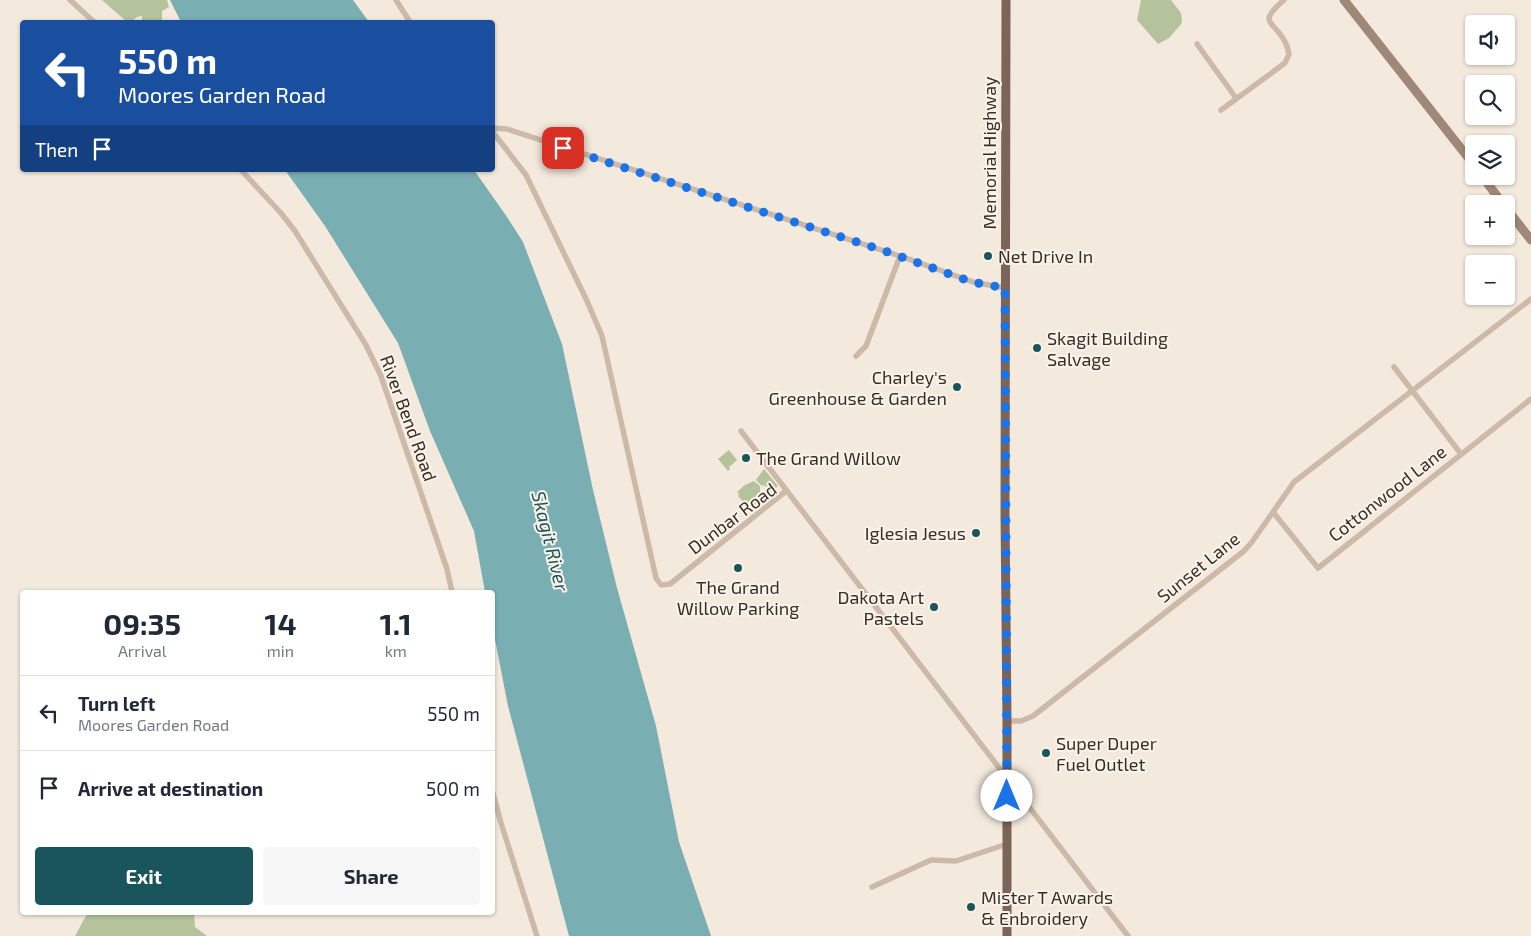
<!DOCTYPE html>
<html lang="en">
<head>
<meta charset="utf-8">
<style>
  :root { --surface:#fff; --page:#f6f6f7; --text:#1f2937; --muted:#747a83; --line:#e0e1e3; --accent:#1b555c }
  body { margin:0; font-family:"Exo 2",sans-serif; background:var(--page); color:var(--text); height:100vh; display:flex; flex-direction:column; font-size:19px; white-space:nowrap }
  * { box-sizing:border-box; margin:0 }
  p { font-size:16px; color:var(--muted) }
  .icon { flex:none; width:28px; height:28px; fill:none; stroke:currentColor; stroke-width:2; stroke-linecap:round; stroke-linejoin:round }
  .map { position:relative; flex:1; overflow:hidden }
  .drawer { position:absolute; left:20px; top:590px; width:475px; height:325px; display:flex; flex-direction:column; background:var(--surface); border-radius:5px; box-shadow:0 1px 4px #0004 }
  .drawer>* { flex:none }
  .guide { position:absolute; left:20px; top:20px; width:475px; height:152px; border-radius:5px; box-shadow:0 1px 4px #0004; background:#1a4fa0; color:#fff; overflow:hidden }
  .controls { position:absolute; left:1465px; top:15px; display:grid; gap:10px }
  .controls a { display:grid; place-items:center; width:50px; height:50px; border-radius:5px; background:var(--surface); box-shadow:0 1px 4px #0004; font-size:25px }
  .pin { position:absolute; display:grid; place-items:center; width:42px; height:42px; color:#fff; margin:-21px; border-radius:10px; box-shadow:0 2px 8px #0006 }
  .me { position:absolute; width:55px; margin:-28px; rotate:0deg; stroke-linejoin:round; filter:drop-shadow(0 0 4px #0008) }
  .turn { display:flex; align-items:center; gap:18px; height:105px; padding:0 15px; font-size:22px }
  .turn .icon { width:65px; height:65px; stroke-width:2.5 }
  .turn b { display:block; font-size:35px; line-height:42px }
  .then { display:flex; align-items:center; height:48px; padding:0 15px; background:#0003; gap:10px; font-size:19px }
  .eta { display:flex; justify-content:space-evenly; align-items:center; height:85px; text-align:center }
  .eta b { font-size:30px; font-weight:700; line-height:35px }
  .action { display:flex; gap:10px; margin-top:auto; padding:10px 15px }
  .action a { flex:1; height:58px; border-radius:5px; background:var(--accent); color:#fff; font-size:20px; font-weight:700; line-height:58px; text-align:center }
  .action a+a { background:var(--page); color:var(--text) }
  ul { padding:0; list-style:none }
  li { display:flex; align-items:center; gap:15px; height:75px; padding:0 15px; border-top:1px solid var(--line) }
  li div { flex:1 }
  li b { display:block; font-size:19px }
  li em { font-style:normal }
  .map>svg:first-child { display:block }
</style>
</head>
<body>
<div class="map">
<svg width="1531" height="936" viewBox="0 0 1531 936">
  <rect width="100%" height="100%" fill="#f3e9dc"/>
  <path fill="#b4c39b" d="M 102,0 L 167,0 L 169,7 L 162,11 L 162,22 L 144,22 L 142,21 L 142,16 L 137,17 L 131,22 L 127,22 Z
    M 1141,0 L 1171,0 L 1181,13 L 1182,23 L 1169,38 L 1158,44 L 1137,20 Z
    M 729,450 L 737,460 L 729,467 L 730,469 L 728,471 L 718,459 Z
    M 764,469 L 778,486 L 750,509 L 738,496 L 739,494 L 737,492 L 745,485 L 754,481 L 760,486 L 760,491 L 764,493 L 767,491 L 767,488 L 765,485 L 762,486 L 756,480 Z
    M 88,912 L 194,913 L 195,927 L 207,936 L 75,936 Z"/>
  <path fill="#79aeb2" d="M 170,0 L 353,0 L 369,22 L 181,22 Z
    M 285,170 L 474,170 L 507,217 L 523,242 L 562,344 L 593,490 L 617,588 L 656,726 L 679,842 L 711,936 L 569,936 L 508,706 L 493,629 L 492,592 L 485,592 L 474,531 L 430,431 L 398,343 L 325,226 Z"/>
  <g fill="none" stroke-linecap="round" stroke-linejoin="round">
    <path stroke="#ccb9a7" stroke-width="5.5" d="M 70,0 L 94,22
      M 396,0 L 410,22
      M 1197,44 L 1236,98
      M 1221,110 L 1285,63 L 1289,54 C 1288,50 1287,45 1285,42 C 1274,20 1256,24 1284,0
      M 492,128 L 507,129 L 900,256 L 973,282 L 1005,288
      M 492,131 L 526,175 L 587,301 L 602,336 L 656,578 L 661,585 L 670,584 L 786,491
      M 241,170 L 280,212 L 295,231 L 366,345 L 381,376 L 447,569 L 452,592
      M 856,356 L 866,346 L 900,256
      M 1394,367 L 1461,454
      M 741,431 L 1128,936
      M 1273,512 L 1318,568 L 1531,399
      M 1007,721 L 1021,721 L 1033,716 L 1244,551 L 1252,542 L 1294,482 L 1531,299
      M 492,790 L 501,823 L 537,936
      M 872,887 L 931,860 L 956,861 L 1007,844"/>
    <path stroke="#a08878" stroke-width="9" d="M 1344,0 L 1474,165
      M 1482,176 L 1503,204
      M 1506,208 L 1531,240"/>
    <path stroke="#7b6558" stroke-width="9" d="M 1006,0 L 1005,515 L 1007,721 L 1007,936"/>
  </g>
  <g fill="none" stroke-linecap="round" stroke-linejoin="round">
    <path stroke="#1a73e8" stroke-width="9" stroke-dasharray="0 16.2" d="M 563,148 L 882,250 L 972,282 L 1005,288 L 1007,796"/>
  </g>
  <g fill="#1b555c" stroke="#fbf3e9" stroke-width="2">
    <circle cx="988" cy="256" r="5"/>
    <circle cx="1037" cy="348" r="5"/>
    <circle cx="957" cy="387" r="5"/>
    <circle cx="746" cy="458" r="5"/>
    <circle cx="976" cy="533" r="5"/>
    <circle cx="738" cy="568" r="5"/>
    <circle cx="934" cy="607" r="5"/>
    <circle cx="1046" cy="753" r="5"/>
    <circle cx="971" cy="907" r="5"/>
  </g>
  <g text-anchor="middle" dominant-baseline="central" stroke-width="4" stroke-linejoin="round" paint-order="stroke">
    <g font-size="18" fill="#382e28" stroke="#fbf3e9">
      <text transform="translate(989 153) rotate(-90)">Memorial Highway</text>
      <text transform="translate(409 418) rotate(70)">River Bend Road</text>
      <text transform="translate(1387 493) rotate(-38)">Cottonwood Lane</text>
      <text transform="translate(732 518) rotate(-37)">Dunbar Road</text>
      <text transform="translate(1198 567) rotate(-39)">Sunset Lane</text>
    </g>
    <g font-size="18" fill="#382e28" stroke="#fbf3e9" text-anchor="start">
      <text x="998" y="256">Net Drive In</text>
      <text x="1047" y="338">Skagit Building<tspan x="1047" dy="21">Salvage</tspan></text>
      <text x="947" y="377" text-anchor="end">Charley's<tspan x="947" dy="21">Greenhouse &amp; Garden</tspan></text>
      <text x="756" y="458">The Grand Willow</text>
      <text x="966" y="533" text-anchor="end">Iglesia Jesus</text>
      <text x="738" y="587" text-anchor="middle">The Grand<tspan x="738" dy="21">Willow Parking</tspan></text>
      <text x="924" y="597" text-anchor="end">Dakota Art<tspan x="924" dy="21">Pastels</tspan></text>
      <text x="1056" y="743">Super Duper<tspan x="1056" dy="21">Fuel Outlet</tspan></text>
      <text x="981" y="897">Mister T Awards<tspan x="981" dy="21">&amp; Enbroidery</tspan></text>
    </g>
    <g font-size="19" font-style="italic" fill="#1b555c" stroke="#fbf3e9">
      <text transform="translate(551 541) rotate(76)">Skagit River</text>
    </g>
  </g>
</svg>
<div class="controls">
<a><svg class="icon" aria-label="sound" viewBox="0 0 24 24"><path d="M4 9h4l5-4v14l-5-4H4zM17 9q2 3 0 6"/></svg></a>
<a><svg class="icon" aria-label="search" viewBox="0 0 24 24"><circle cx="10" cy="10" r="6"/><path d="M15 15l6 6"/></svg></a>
<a><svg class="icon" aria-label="layers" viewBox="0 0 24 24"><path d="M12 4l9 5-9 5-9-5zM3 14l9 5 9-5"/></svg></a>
<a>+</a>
<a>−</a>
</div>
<div class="pin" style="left:563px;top:148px;background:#d93025"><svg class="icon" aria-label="arrive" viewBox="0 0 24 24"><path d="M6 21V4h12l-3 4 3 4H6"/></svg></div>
<svg class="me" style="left:1007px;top:796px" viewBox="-20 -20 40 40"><circle r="19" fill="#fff"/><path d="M0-13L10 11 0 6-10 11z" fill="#1a73e8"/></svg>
<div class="guide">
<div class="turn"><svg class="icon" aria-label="left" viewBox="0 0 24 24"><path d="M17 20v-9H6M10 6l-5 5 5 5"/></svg><div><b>550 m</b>Moores Garden Road</div></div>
<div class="then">Then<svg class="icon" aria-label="arrive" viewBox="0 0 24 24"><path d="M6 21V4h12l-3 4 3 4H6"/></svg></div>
</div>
<section class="drawer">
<div class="eta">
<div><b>09:35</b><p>Arrival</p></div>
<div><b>14</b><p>min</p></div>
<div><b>1.1</b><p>km</p></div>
</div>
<ul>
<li><svg class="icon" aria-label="left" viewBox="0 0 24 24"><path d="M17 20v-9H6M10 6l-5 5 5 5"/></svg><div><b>Turn left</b><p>Moores Garden Road</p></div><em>550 m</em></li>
<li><svg class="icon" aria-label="arrive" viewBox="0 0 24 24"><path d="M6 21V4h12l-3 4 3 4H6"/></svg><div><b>Arrive at destination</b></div><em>500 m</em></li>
</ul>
<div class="action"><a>Exit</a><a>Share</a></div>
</section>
</div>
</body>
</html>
